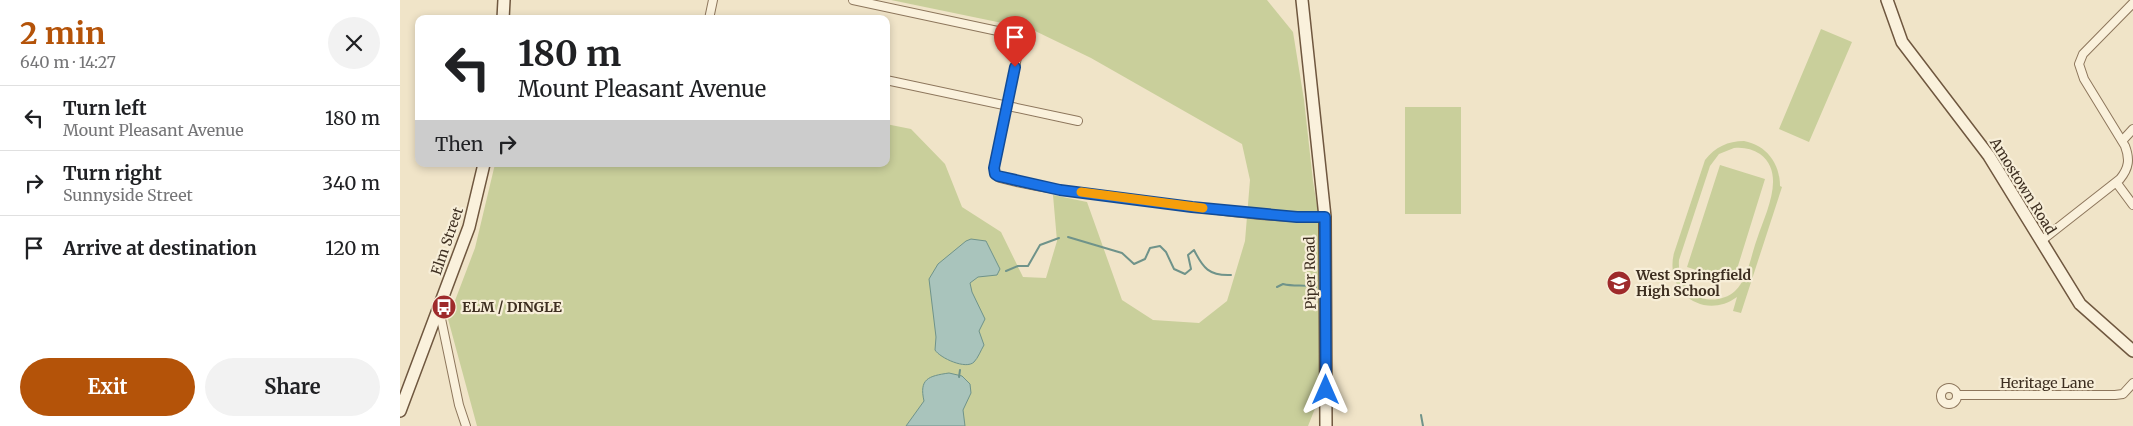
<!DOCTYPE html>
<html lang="en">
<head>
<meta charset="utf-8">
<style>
  :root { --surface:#fff; --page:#f2f2f2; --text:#202124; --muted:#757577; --line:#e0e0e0; --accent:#b45309 }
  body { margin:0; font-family:Merriweather,serif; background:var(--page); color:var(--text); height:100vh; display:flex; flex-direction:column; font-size:19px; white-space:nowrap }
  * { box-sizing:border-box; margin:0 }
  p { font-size:16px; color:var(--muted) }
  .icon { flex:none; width:28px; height:28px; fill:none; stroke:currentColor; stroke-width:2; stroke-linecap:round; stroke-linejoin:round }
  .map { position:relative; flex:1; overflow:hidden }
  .drawer { display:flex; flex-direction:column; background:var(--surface); width:400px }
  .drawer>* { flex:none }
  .guide { position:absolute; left:15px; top:15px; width:475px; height:152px; border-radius:10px; box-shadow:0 2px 8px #0003; background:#fff; color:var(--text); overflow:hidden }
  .pin { position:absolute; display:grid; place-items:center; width:42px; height:42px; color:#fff; margin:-51px -21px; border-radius:50% 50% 50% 0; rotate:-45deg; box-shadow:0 0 5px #0007 }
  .pin .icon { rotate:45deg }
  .me { position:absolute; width:55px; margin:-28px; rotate:0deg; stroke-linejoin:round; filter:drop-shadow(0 0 4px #0008) }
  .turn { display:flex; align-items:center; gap:18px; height:105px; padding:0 20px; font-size:22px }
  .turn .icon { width:65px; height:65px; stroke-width:2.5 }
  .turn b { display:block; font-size:35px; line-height:42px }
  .then { display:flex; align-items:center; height:48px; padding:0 20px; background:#0003; gap:10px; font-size:19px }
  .round { display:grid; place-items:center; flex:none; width:52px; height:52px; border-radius:26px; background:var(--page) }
  .head { display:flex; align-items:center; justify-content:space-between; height:85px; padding:0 20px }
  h1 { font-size:30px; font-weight:700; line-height:38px; color:var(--accent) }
  .cta { display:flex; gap:10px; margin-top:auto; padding:10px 20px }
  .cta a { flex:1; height:58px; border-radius:30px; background:var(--accent); color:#fff; font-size:20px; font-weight:700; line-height:58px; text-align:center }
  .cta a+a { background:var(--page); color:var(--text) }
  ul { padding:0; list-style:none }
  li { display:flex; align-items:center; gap:15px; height:65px; padding:0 20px; border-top:1px solid var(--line) }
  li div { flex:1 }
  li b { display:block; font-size:19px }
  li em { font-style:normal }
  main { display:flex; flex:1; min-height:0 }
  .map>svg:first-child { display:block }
</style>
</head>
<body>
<main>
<section class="drawer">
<div class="head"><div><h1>2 min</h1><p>640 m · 14:27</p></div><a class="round"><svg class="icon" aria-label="close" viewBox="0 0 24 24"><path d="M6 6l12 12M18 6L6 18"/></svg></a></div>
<ul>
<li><svg class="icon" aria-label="left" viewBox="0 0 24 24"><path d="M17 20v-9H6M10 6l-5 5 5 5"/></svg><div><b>Turn left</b><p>Mount Pleasant Avenue</p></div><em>180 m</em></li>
<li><svg class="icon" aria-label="right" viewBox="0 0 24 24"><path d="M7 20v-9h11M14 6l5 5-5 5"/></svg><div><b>Turn right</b><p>Sunnyside Street</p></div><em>340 m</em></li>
<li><svg class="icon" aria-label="arrive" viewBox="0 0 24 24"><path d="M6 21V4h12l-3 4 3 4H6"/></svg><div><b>Arrive at destination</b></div><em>120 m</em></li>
</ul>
<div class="cta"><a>Exit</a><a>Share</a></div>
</section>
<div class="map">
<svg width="1733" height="426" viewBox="0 0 1733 426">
  <rect width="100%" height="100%" fill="#f0e4c8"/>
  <path fill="#c9cf9b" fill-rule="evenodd" d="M 491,0 L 867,0 L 893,32 L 904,100 L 913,181 L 920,225 L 919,378 L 916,406 L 908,426 L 77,426 L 48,319 L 75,248 L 95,164 L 486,164 L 486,124 L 511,129 L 545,164 L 562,207 L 601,232 L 623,277 L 646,278 L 657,241 L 653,195 L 687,202 L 722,300 L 753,320 L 799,323 L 827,301 L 845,241 L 850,180 L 842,144 L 691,58 L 631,29 Z
    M 1421,29 L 1452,42 L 1409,142 L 1379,129 Z
    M 1005,107 L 1061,107 L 1061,214 L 1005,214 Z
    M 1344,141 C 1366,145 1380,163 1380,186 L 1382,187 L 1341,313 L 1333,311 L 1337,297 C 1304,321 1264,292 1274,253 L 1305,160 C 1315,147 1328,141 1344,141 ZM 1334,148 C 1344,147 1352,149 1360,154 C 1387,174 1365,214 1357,239 C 1351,255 1348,279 1335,291 C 1324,301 1305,303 1293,293 C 1282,285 1278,273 1279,260 L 1310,166 L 1319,154 Z
    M 1320,165 L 1365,179 L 1333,282 L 1287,267 Z"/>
  <path fill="#a9c4bc" stroke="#6f938a" d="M 571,239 L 586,241 L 600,269 L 597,275 L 578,277 L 570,283 L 572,292 L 585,319 L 579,331 L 584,345 C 581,350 578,358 574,362 C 566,370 540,358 535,350 L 536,337 L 529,279 L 538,264 L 566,241 Z
    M 549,373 L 562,376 L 570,384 L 571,393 L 563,410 L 565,426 L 506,426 L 524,401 C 519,379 528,376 549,373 Z"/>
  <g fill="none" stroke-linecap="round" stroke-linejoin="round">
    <path stroke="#6f938a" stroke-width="2" d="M 668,237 L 722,253 L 734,264 L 745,259 L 750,248 L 760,246 L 766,252 L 774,269 L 785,274 L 791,269 L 788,255 L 794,250 C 803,268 809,276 831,275
      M 606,271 L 618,266 L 628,266 L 640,245 L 659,238
      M 877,287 L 883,284 C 895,287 903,284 916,287
      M 559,377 L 560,370
      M 1021,415 L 1023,426"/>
    <defs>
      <path id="street" d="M 453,0 L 607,33 L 619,39 L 619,48 L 594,168 L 595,174 L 600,178 C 650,191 703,195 754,202 C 810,209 868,219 925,217
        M 309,19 L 313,0
        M 486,80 L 678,121
        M 1722,141 L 1733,129
        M 1716,182 L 1733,205
        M 1641,241 L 1720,179 C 1729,168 1730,159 1725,146 L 1684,79 L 1679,64 L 1683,54 L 1733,3
        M 39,309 L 59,405 L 66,426
        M1541 396a8 8 0 1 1 16 0a8 8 0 1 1-16 0Z
        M 1557,395 L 1715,395 L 1723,394 L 1733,383"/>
      <path id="secondary" d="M 902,0 L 925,217 L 926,426
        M 1487,0 L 1502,42 L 1589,156 L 1680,304 L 1733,351
        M 103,19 L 104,0
        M 0,411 L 69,227 L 84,164"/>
    </defs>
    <use href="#street" stroke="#8d765c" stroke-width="10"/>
    <use href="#secondary" stroke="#6f573f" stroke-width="14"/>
    <use href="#street" stroke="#faf1dc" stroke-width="8"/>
    <use href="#secondary" stroke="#faf1dc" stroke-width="11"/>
  </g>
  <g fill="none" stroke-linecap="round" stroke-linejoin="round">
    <defs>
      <path id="route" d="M 615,67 L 594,168 L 595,174 L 598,176 L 660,190 L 792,207 L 897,217 L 925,217 L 926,390"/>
    </defs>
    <use href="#route" stroke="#114b97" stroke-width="12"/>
    <use href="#route" stroke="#1a73e8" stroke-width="9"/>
    <path stroke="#f59e0b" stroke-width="9" d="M 681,192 L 803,208"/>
  </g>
  <defs>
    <symbol id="school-disc" viewBox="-11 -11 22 22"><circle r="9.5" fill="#9e2a2b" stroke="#f7eed8"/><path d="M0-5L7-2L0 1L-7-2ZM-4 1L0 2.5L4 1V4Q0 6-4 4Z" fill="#fff"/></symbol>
    <symbol id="bus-disc" viewBox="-11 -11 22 22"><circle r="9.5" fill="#9e2a2b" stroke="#f7eed8"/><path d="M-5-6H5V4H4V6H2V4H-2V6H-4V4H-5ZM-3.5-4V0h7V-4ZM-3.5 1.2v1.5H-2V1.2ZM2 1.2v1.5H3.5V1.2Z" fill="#fff"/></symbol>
  </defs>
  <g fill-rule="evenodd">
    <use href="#school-disc" x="1205" y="269" width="28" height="28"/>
    <use href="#bus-disc" x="30" y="293" width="28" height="28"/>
  </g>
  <g text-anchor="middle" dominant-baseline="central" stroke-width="4.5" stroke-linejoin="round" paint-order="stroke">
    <g font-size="14" fill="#3d2e20" stroke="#f7eed8">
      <text transform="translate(1623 186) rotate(58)">Amostown Road</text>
      <text transform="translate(47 241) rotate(-71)">Elm Street</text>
      <text transform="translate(910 273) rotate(-91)">Piper Road</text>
      <text x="1647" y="383">Heritage Lane</text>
    </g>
    <g font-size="14" font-weight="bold" fill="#3d2e20" stroke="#f7eed8" text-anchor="start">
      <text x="1236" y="275">West Springfield<tspan x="1236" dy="16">High School</tspan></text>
      <text x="62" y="307">ELM / DINGLE</text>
    </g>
  </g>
</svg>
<div class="pin" style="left:615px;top:67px;background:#d93025"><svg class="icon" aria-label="arrive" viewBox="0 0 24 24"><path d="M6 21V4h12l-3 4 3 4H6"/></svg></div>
<svg class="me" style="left:926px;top:390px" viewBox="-20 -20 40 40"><path d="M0-17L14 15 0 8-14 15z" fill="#1a73e8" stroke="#fff" stroke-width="4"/></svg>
<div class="guide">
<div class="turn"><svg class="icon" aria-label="left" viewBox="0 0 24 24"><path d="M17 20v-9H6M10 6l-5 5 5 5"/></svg><div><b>180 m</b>Mount Pleasant Avenue</div></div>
<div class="then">Then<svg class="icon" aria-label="right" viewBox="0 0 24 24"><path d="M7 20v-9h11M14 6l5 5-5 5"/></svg></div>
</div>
</div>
</main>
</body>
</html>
